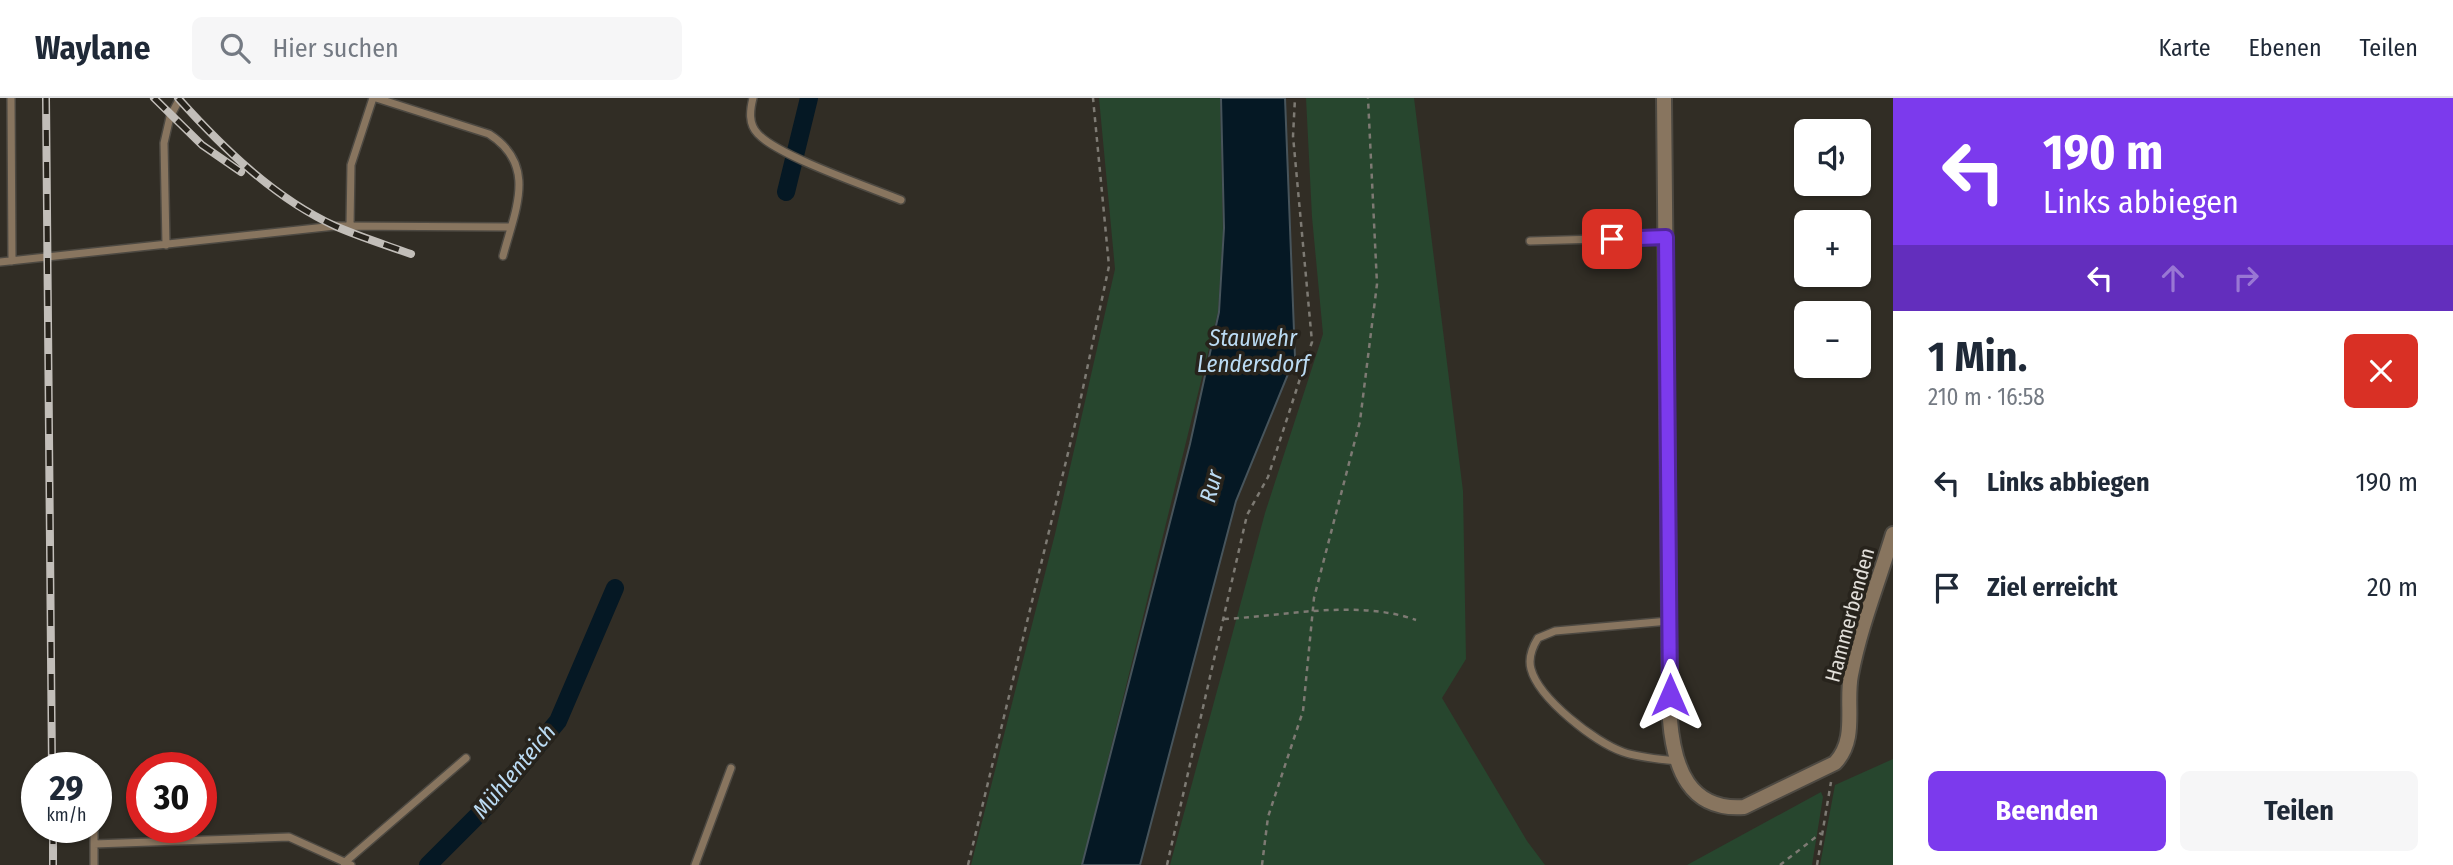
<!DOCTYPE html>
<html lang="de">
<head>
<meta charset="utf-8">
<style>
  :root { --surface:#fff; --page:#f6f6f7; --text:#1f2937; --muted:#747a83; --line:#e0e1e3; --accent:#7c3aed }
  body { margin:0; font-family:"Fira Sans Condensed",sans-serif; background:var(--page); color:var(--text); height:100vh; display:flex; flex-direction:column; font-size:26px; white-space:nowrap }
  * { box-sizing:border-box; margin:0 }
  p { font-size:23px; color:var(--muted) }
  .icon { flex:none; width:38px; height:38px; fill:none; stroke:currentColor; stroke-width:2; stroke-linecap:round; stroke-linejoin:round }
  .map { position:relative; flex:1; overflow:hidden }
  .drawer { display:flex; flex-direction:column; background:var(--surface); width:560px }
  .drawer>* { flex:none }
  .hud { background:#7c3aed; color:#fff; overflow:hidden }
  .controls { position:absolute; left:1794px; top:21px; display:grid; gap:14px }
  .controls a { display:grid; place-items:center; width:77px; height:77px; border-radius:10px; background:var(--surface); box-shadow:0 2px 5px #0004; font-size:35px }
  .speed { position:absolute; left:21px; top:654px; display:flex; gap:14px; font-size:35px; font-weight:700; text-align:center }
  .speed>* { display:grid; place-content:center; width:91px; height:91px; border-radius:50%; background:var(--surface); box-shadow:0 2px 5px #0004; line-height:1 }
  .speed small { font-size:18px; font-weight:400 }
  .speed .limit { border:10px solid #d22; background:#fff; color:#111 }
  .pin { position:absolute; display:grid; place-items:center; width:60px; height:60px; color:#fff; margin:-30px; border-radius:14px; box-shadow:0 4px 10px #0006 }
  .me { position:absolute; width:77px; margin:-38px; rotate:0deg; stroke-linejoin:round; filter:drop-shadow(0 0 5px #0008) }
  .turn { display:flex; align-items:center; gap:24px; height:147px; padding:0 35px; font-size:32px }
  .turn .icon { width:91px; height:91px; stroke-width:2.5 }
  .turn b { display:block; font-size:49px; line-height:60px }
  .lanes { display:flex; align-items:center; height:66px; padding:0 35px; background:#0003; justify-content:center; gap:35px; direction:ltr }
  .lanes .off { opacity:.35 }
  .round { display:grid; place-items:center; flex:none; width:74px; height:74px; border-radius:10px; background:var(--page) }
  .headline { display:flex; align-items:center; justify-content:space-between; height:119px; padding:0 35px }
  h1 { font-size:42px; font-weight:700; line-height:52px }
  .button { display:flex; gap:14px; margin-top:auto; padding:14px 35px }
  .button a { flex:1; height:80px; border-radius:10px; background:var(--accent); color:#fff; font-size:28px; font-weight:700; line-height:80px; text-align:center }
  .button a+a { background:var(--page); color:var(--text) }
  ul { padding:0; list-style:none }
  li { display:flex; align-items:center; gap:21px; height:105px; padding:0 35px }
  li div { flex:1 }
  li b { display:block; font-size:26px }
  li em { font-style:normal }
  header { display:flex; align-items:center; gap:42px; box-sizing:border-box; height:98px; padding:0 35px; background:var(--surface); border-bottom:2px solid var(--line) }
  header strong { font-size:33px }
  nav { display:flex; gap:38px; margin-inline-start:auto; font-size:24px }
  .search { width:490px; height:63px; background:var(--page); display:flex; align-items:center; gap:18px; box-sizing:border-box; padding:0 24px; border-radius:10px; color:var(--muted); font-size:26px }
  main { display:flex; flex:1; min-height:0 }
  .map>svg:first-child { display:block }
</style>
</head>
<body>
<header>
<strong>Waylane</strong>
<div class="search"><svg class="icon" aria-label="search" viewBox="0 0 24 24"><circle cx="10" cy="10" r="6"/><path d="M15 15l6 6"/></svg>Hier suchen</div>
<nav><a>Karte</a><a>Ebenen</a><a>Teilen</a></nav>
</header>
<main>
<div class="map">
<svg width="1893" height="767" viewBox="0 0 1893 767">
  <rect width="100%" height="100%" fill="#312d25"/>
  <path fill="#27462e" d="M 1099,0 L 1220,0 L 1223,135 L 1218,214 L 1082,767 L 971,767 L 1055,436 L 1115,171 Z
    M 1306,0 L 1414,0 L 1463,393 L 1466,561 L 1442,600 L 1527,743 L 1545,767 L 1170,767 L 1265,415 L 1323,236 L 1312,119 Z
    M 1893,661 L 1893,767 L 1820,767 L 1835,687 Z
    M 1821,694 L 1823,699 L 1812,767 L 1687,767 Z"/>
  <path fill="#051824" stroke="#47545b" stroke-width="2" d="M 1221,0 L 1285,0 L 1295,259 L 1236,403 L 1140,767 L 1082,767 L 1190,346 L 1219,214 L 1224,130 Z"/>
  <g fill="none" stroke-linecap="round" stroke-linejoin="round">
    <path stroke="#051824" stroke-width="18" d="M 786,94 L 809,0
      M 428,767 L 492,703 L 558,623 L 615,490"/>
    <defs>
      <path id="service" d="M 11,0 L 12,163
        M 376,0 L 489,36 C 538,67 515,112 503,158
        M 753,0 C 750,12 748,26 758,36 C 778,58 869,89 901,102
        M 350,127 L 351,67 L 373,0
        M 1530,143 L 1665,139
        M 166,147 L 164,45 L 170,19 L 180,0
        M 0,164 L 335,128 L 510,129
        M 1669,523 L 1555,533 L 1538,540 C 1533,548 1528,560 1531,571 C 1539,601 1595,644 1623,654 C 1640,660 1659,661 1677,663
        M 94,746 L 289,739 L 351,767
        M 344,765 L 466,660
        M 94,767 L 94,730
        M 695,767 L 731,670"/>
      <path id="minor" d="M 1664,0 L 1670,622 C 1674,670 1689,713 1744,709 L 1835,665 C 1858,641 1845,607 1851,577 C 1860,529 1879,482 1893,436"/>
    </defs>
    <use href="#service" stroke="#4d4942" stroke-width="10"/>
    <use href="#minor" stroke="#4d4942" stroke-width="18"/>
    <path stroke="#7d7a73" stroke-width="2.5" stroke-dasharray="5 5" stroke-linecap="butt" d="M 1224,521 C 1285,518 1357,501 1416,522
      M 968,767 L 1077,318 L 1109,168 L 1093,0
      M 1167,767 L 1247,417 L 1268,379 L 1312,244 L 1293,38 L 1295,0
      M 1262,767 L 1268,719 L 1303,613 L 1314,500 L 1360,323 L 1377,186 L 1368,0
      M 1780,767 L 1821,735
      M 1817,767 L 1831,684"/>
    <use href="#service" stroke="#88755f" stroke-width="7"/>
    <use href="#minor" stroke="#88755f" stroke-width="14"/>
    <defs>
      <path id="rail" d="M 46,0 L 52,670
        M 154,0 L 202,47 L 241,74
        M 178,0 C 222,49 274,100 335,128 C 360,139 386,147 411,156
        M 53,730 L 53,767"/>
    </defs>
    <use href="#rail" stroke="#c2beb9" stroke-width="8"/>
    <use href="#rail" stroke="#27231c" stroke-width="5" stroke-dasharray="16" stroke-linecap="butt"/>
  </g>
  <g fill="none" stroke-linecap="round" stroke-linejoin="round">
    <defs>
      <path id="route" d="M 1612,141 L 1666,139 L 1670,597"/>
    </defs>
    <use href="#route" stroke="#51269a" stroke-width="18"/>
    <use href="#route" stroke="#7c3aed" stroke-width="12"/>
  </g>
  <g text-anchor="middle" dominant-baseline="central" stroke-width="7" stroke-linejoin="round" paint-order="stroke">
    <g font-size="21" fill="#e2dfda" stroke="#27231c">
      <text transform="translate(1850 517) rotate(-75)">Hammerbenden</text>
    </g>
    <g font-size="23" font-style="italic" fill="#bbdbf3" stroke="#27231c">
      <text x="1253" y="240">Stauwehr<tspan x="1253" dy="26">Lendersdorf</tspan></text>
      <text transform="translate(1211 388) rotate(-75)">Rur</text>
      <text transform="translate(514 673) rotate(-50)">Mühlenteich</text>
    </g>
  </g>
</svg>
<div class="controls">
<a><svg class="icon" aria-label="sound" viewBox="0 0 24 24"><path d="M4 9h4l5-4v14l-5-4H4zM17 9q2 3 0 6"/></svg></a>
<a>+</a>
<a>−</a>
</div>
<div class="speed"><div>29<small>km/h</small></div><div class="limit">30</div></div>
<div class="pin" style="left:1612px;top:141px;background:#d93025"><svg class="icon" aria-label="arrive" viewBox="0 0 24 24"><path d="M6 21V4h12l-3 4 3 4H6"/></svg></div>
<svg class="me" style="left:1670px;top:597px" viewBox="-20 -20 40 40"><path d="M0-17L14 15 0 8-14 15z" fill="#7c3aed" stroke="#fff" stroke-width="4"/></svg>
</div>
<section class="drawer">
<div class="hud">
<div class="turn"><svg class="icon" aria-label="left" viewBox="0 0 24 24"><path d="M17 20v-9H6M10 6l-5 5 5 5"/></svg><div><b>190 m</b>Links abbiegen</div></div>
<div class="lanes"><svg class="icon" aria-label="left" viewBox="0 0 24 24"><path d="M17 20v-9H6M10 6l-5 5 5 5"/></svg><svg class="icon off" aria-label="ahead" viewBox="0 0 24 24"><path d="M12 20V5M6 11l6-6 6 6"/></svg><svg class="icon off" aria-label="right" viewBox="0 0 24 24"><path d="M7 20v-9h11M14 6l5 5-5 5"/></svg></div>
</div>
<div class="headline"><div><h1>1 Min.</h1><p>210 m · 16:58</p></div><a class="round" style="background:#d93025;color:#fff"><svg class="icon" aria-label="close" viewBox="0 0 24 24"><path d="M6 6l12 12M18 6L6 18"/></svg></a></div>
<ul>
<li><svg class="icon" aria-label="left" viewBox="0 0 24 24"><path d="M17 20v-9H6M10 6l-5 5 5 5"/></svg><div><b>Links abbiegen</b></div><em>190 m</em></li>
<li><svg class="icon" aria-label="arrive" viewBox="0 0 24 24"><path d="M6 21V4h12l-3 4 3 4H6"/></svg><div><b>Ziel erreicht</b></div><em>20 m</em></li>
</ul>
<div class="button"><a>Beenden</a><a>Teilen</a></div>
</section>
</main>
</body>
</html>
